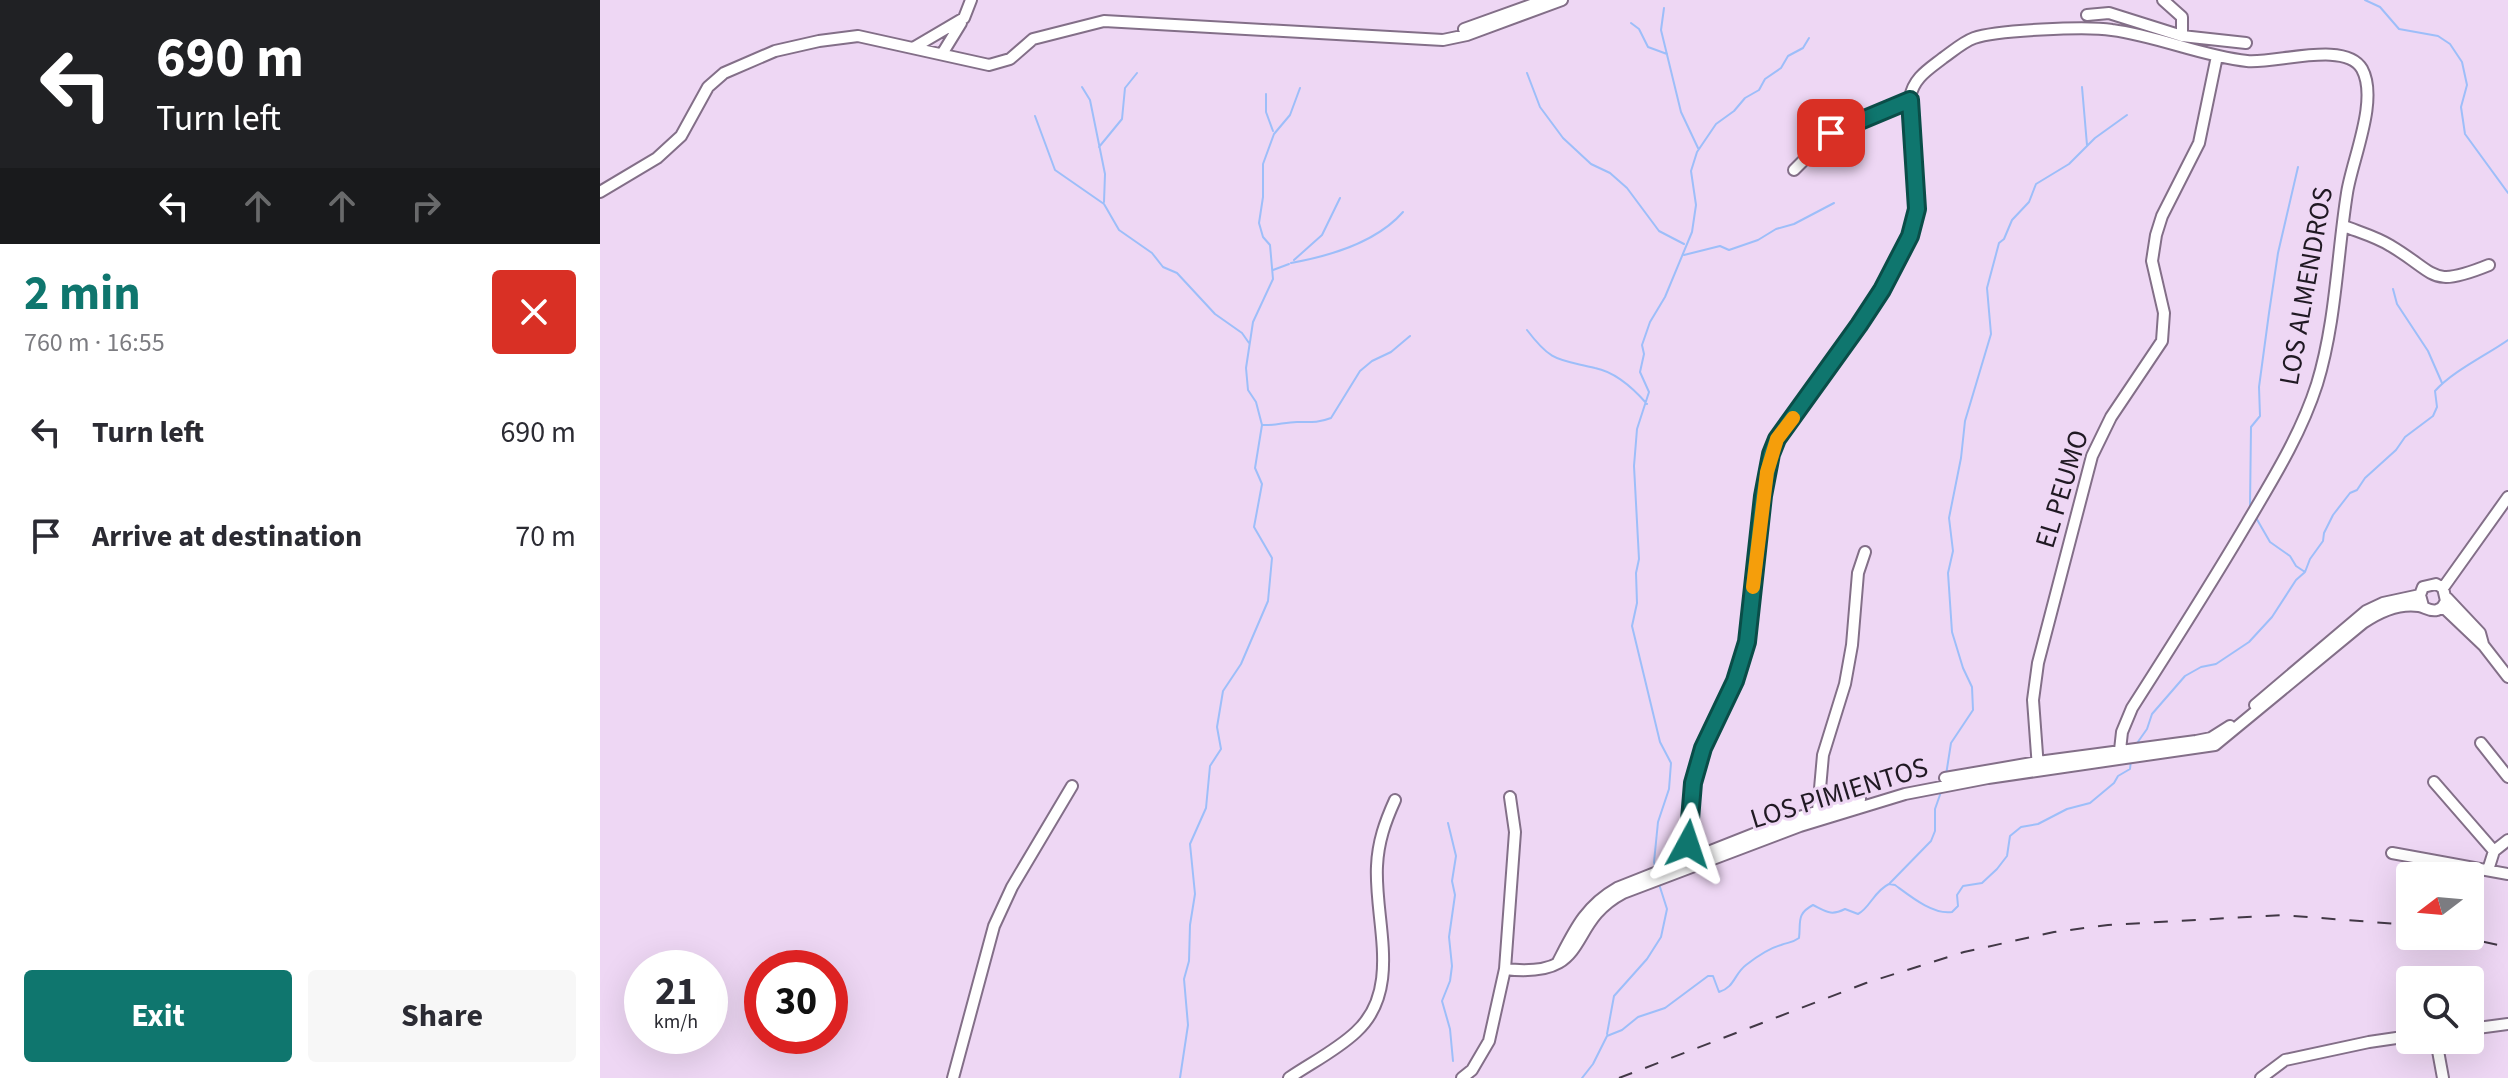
<!DOCTYPE html>
<html lang="en">
<head>
<meta charset="utf-8">
<style>
  :root { --surface:#fff; --page:#f7f7f7; --text:#2b2b33; --muted:#7c7c81; --accent:#0f766e }
  body { margin:0; font-family:"Source Sans 3",sans-serif; background:var(--page); color:var(--text); height:100vh; display:flex; flex-direction:column; font-size:30px; white-space:nowrap }
  * { box-sizing:border-box; margin:0 }
  p { font-size:26px; color:var(--muted) }
  .icon { flex:none; width:44px; height:44px; fill:none; stroke:currentColor; stroke-width:2; stroke-linecap:round; stroke-linejoin:round }
  .map { position:relative; flex:1; overflow:hidden }
  .sheet { display:flex; flex-direction:column; background:var(--surface); width:600px }
  .sheet>* { flex:none }
  .top-card { background:#202124; color:#fff; overflow:hidden }
  .needle { width:52px; rotate:254deg }
  .controls { position:absolute; left:1796px; top:862px; display:grid; gap:16px }
  .controls a { display:grid; place-items:center; width:88px; height:88px; border-radius:8px; background:var(--surface); box-shadow:0 8px 32px #0002; font-size:40px }
  .speed { position:absolute; left:24px; top:950px; display:flex; gap:16px; font-size:40px; font-weight:700; text-align:center }
  .speed>* { display:grid; place-content:center; width:104px; height:104px; border-radius:50%; background:var(--surface); box-shadow:0 8px 32px #0002; line-height:1 }
  .speed small { font-size:20px; font-weight:400 }
  .speed .limit { border:12px solid #d22; background:#fff; color:#111 }
  .pin { position:absolute; display:grid; place-items:center; width:68px; height:68px; color:#fff; margin:-34px; border-radius:16px; box-shadow:0 4px 12px #0006 }
  .me { position:absolute; width:88px; margin:-44px; rotate:5deg; stroke-linejoin:round; filter:drop-shadow(0 0 6px #0008) }
  .turn { display:flex; align-items:center; gap:28px; height:168px; padding:0 24px; font-size:36px }
  .turn .icon { width:104px; height:104px; stroke-width:2.5 }
  .turn b { display:block; font-size:56px; line-height:68px }
  .lanes { display:flex; align-items:center; height:76px; padding:0 24px; background:#0003; justify-content:center; gap:40px; direction:ltr }
  .lanes .off { opacity:.35 }
  .round { display:grid; place-items:center; flex:none; width:84px; height:84px; border-radius:8px; background:var(--page) }
  .summary { display:flex; align-items:center; justify-content:space-between; height:136px; padding:0 24px }
  h1 { font-size:48px; font-weight:700; line-height:60px; color:var(--accent) }
  .cta { display:flex; gap:16px; margin-top:auto; padding:16px 24px }
  .cta a { flex:1; height:92px; border-radius:8px; background:var(--accent); color:#fff; font-size:32px; font-weight:700; line-height:92px; text-align:center }
  .cta a+a { background:var(--page); color:var(--text) }
  ul { padding:0; list-style:none }
  li { display:flex; align-items:center; gap:24px; height:104px; padding:0 24px }
  li div { flex:1 }
  li b { display:block; font-size:30px }
  li em { font-style:normal }
  main { display:flex; flex:1; min-height:0 }
  .map>svg:first-child { display:block }
</style>
</head>
<body>
<main>
<section class="sheet">
<div class="top-card">
<div class="turn"><svg class="icon" aria-label="left" viewBox="0 0 24 24"><path d="M17 20v-9H6M10 6l-5 5 5 5"/></svg><div><b>690 m</b>Turn left</div></div>
<div class="lanes"><svg class="icon" aria-label="left" viewBox="0 0 24 24"><path d="M17 20v-9H6M10 6l-5 5 5 5"/></svg><svg class="icon off" aria-label="ahead" viewBox="0 0 24 24"><path d="M12 20V5M6 11l6-6 6 6"/></svg><svg class="icon off" aria-label="ahead" viewBox="0 0 24 24"><path d="M12 20V5M6 11l6-6 6 6"/></svg><svg class="icon off" aria-label="right" viewBox="0 0 24 24"><path d="M7 20v-9h11M14 6l5 5-5 5"/></svg></div>
</div>
<div class="summary"><div><h1>2 min</h1><p>760 m · 16:55</p></div><a class="round" style="background:#d93025;color:#fff"><svg class="icon" aria-label="close" viewBox="0 0 24 24"><path d="M6 6l12 12M18 6L6 18"/></svg></a></div>
<ul>
<li><svg class="icon" aria-label="left" viewBox="0 0 24 24"><path d="M17 20v-9H6M10 6l-5 5 5 5"/></svg><div><b>Turn left</b></div><em>690 m</em></li>
<li><svg class="icon" aria-label="arrive" viewBox="0 0 24 24"><path d="M6 21V4h12l-3 4 3 4H6"/></svg><div><b>Arrive at destination</b></div><em>70 m</em></li>
</ul>
<div class="cta"><a>Exit</a><a>Share</a></div>
</section>
<div class="map">
<svg width="1908" height="1078" viewBox="0 0 1908 1078">
  <rect width="100%" height="100%" fill="#eed7f4"/>
  <g fill="none" stroke-linecap="round" stroke-linejoin="round">
    <path stroke="#9dbef9" stroke-width="2" d="M 1765,0 L 1780,7 L 1799,29 L 1838,36 L 1850,44 L 1862,62 L 1867,85 L 1861,107 L 1865,134 L 1908,193
      M 1064,8 L 1061,30 L 1081,112 L 1098,148
      M 1031,23 L 1039,29 L 1048,47 L 1067,54
      M 927,73 L 940,107 L 963,138 L 991,164 L 1010,173 L 1027,188 L 1059,231 L 1084,244
      M 482,87 L 490,100 L 505,174 L 504,202
      M 1482,87 L 1487,145
      M 666,94 L 666,112 L 673,131
      M 435,116 L 455,170 L 504,204 L 519,230 L 552,253 L 563,267 L 577,273 L 615,314 L 642,333 L 649,343
      M 499,147 L 522,119 L 525,88 L 537,73
      M 1084,255 L 1120,246 L 1129,250 L 1158,240 L 1176,229 L 1194,224 L 1234,203
      M 694,260 L 722,235 L 740,198
      M 691,263 C 730,256 776,243 803,212
      M 673,270 L 689,264
      M 1793,289 L 1797,304 L 1828,351 L 1842,383
      M 927,330 C 952,363 958,359 995,368 C 1015,372 1034,389 1047,404
      M 663,425 C 675,426 685,422 697,422 C 710,422 718,423 731,418 L 760,371 L 772,361 L 791,352 L 810,336
      M 1650,507 L 1651,427 L 1660,416 L 1659,387 L 1669,313 L 1678,253 L 1698,167
      M 1655,516 L 1670,542 L 1690,556 L 1696,566 L 1705,572
      M 1535,746 L 1547,729 L 1552,714 L 1585,676 L 1601,667 L 1616,664 L 1649,642 L 1672,617 L 1696,580 L 1705,572 L 1710,559 L 1723,541 L 1724,533 L 1733,515 L 1750,493 L 1757,490 L 1765,478 L 1796,450 L 1805,437 L 1833,416 L 1837,407 L 1835,391 C 1853,371 1885,356 1908,340
      M 1346,775 L 1351,743 L 1373,710 L 1372,687 L 1363,668 L 1352,632 L 1348,573 L 1353,551 L 1349,518 L 1361,458 L 1365,421 L 1391,334 L 1387,288 L 1399,243 L 1404,239 L 1412,220 L 1429,202 L 1436,184 L 1469,164 L 1495,138 L 1527,115
      M 848,823 L 856,856 L 852,881 L 855,895 L 849,937 L 852,966 L 850,981 L 842,1001 L 850,1029 L 853,1061
      M 1056,870 L 1054,862 L 1058,822 L 1069,789 L 1071,763 L 1060,742 L 1032,626 L 1037,603 L 1036,573 L 1039,559 L 1034,466 L 1037,429 L 1049,392 L 1040,372 L 1044,354 L 1042,345 L 1050,322 L 1065,297 L 1092,232 L 1096,205 L 1091,171 L 1097,152 L 1116,124 L 1134,111 L 1145,98 L 1159,90 L 1165,79 L 1181,68 L 1188,56 L 1203,48 L 1209,38
      M 1290,883 L 1331,841 L 1335,831 L 1335,809 L 1341,792
      M 1007,1034 L 1014,996 L 1047,959 L 1061,937 L 1067,909 L 1059,884
      M 580,1078 L 588,1025 L 584,979 L 589,961 L 590,925 L 595,894 L 590,844 L 606,808 L 610,766 L 621,749 L 617,727 L 623,691 L 641,664 L 668,601 L 672,558 L 654,527 L 662,484 L 655,468 L 662,425 L 656,402 L 648,390 L 646,368 L 653,322 L 673,279 L 670,245 L 663,237 L 659,223 L 663,197 L 663,164 L 674,134 L 690,115 L 700,88
      M 982,1078 L 993,1064 L 1007,1036 L 1022,1030 L 1038,1017 L 1065,1008 L 1108,976 L 1113,976 L 1119,992 C 1135,987 1134,974 1146,965 C 1155,958 1170,948 1181,945 C 1189,942 1192,943 1199,938 C 1201,922 1196,914 1213,905 C 1227,912 1231,916 1245,909 L 1258,914 C 1270,908 1274,891 1289,884 L 1295,885 C 1310,896 1333,915 1352,912 L 1358,906 L 1357,895 L 1363,886 L 1382,883 L 1397,869 L 1407,856 L 1410,836 L 1421,827 L 1438,824 L 1467,809 L 1490,803 L 1514,783 L 1518,776 L 1530,769 L 1531,760"/>
    <defs>
      <path id="minor" d="M 1563,0 L 1582,17 L 1582,36
        M 1487,15 L 1509,13 L 1582,36 L 1646,43
        M 864,29 L 945,0
        M 313,48 L 364,18 L 371,0
        M 342,54 L 361,23
        M 1194,170 L 1231,133 L 1310,100
        M 0,192 L 57,158 L 81,136 L 108,87 L 124,73 L 175,51 L 219,41 L 258,36 L 389,65 L 410,59 L 433,39 L 504,21 L 843,40 L 867,35 L 962,0
        M 1744,226 C 1759,232 1777,237 1791,246 C 1838,274 1830,289 1889,265
        M 1843,588 L 1908,497
        M 1847,598 L 1880,633 L 1883,644
        M 1843,607 L 1884,646 L 1908,677
        M 1655,705 L 1766,611 L 1783,603 L 1820,595
        M 1881,743 L 1908,777
        M 1438,768 L 1433,700 L 1438,663 L 1492,456 L 1511,417 L 1562,341 L 1564,313 L 1552,261 L 1556,235 L 1562,216 L 1599,143 L 1617,56
        M 1345,778 L 1438,762 L 1596,741 L 1611,738 L 1630,726
        M 1834,782 L 1894,851
        M 1218,811 L 1223,755 L 1245,684 L 1252,645 L 1258,573 L 1265,552
        M 1792,853 L 1908,874
        M 1094,865 C 1078,821 1095,764 1113,723 C 1125,696 1140,673 1146,644 C 1162,577 1152,504 1177,439 L 1259,325 L 1310,236 L 1317,209 L 1310,98 C 1313,78 1329,69 1343,58 C 1353,51 1363,42 1374,38 C 1396,30 1487,26 1512,30 C 1558,36 1601,56 1647,61 C 1675,64 1746,40 1762,69 C 1779,100 1752,160 1747,193 C 1737,256 1736,322 1717,384 C 1701,434 1673,479 1647,523 C 1610,586 1571,647 1532,708 L 1522,732 L 1519,759
        M 1888,870 L 1894,851 L 1908,840
        M 958,962 C 974,931 985,906 1017,888 L 1189,820 L 1260,799
        M 905,969 C 994,979 964,924 1023,893 L 1200,826 L 1305,794 L 1388,778 L 1615,745 L 1763,623 C 1779,612 1799,603 1819,606 C 1825,607 1830,612 1837,610 C 1843,608 1843,606 1846,601 L 1843,588 L 1836,584 L 1823,587 L 1820,595 L 1823,606
        M 1870,1029 L 1908,1024
        M 1836,1040 L 1843,1078
        M 353,1078 L 394,926 L 412,887 L 472,786
        M 689,1078 C 711,1063 737,1050 756,1032 C 803,989 774,920 777,866 C 778,842 785,822 795,800
        M 862,1078 L 872,1070 L 889,1041 L 905,969 L 915,832 L 910,797
        M 1661,1078 L 1685,1060 L 1769,1042 L 1810,1036"/>
    </defs>
    <use href="#minor" stroke="#836f88" stroke-width="14"/>
    <use href="#minor" stroke="#fff" stroke-width="10"/>
    <path stroke="#423846" stroke-width="2" stroke-dasharray="14 14" stroke-linecap="butt" d="M 1856,936 L 1908,947
      M 1019,1078 L 1266,983 L 1364,952 L 1454,932 L 1508,925 L 1682,915 L 1810,925"/>
  </g>
  <g fill="none" stroke-linecap="round" stroke-linejoin="round">
    <defs>
      <path id="route" d="M 1088,844 L 1093,783 L 1103,748 L 1135,681 L 1147,642 L 1163,496 L 1171,454 L 1177,439 L 1259,325 L 1282,290 L 1310,236 L 1317,209 L 1310,100 L 1231,133"/>
    </defs>
    <use href="#route" stroke="#0a4d48" stroke-width="20"/>
    <use href="#route" stroke="#0f766e" stroke-width="14"/>
    <path stroke="#f59e0b" stroke-width="14" d="M 1153,587 L 1167,472 L 1177,439 L 1193,418"/>
  </g>
  <g text-anchor="middle" dominant-baseline="central" stroke-width="6" stroke-linejoin="round" paint-order="stroke">
    <g font-size="28" fill="#201923" stroke="#eed7f4">
      <text transform="translate(1706 286) rotate(-80)">LOS ALMENDROS</text>
      <text transform="translate(1462 489) rotate(-73)">EL PEUMO</text>
      <text transform="translate(1239 793) rotate(-17)">LOS PIMIENTOS</text>
    </g>
  </g>
</svg>
<div class="controls">
<a><svg class="needle" viewBox="-14 -14 28 28"><path d="M0-13l5 13h-10z" fill="#e53935"/><path d="M0 13l5-13h-10z" fill="#7c7c81"/></svg></a>
<a><svg class="icon" aria-label="search" viewBox="0 0 24 24"><circle cx="10" cy="10" r="6"/><path d="M15 15l6 6"/></svg></a>
</div>
<div class="speed"><div>21<small>km/h</small></div><div class="limit">30</div></div>
<div class="pin" style="left:1231px;top:133px;background:#d93025"><svg class="icon" aria-label="arrive" viewBox="0 0 24 24"><path d="M6 21V4h12l-3 4 3 4H6"/></svg></div>
<svg class="me" style="left:1088px;top:844px" viewBox="-20 -20 40 40"><path d="M0-17L14 15 0 8-14 15z" fill="#0f766e" stroke="#fff" stroke-width="4"/></svg>
</div>
</main>
</body>
</html>
